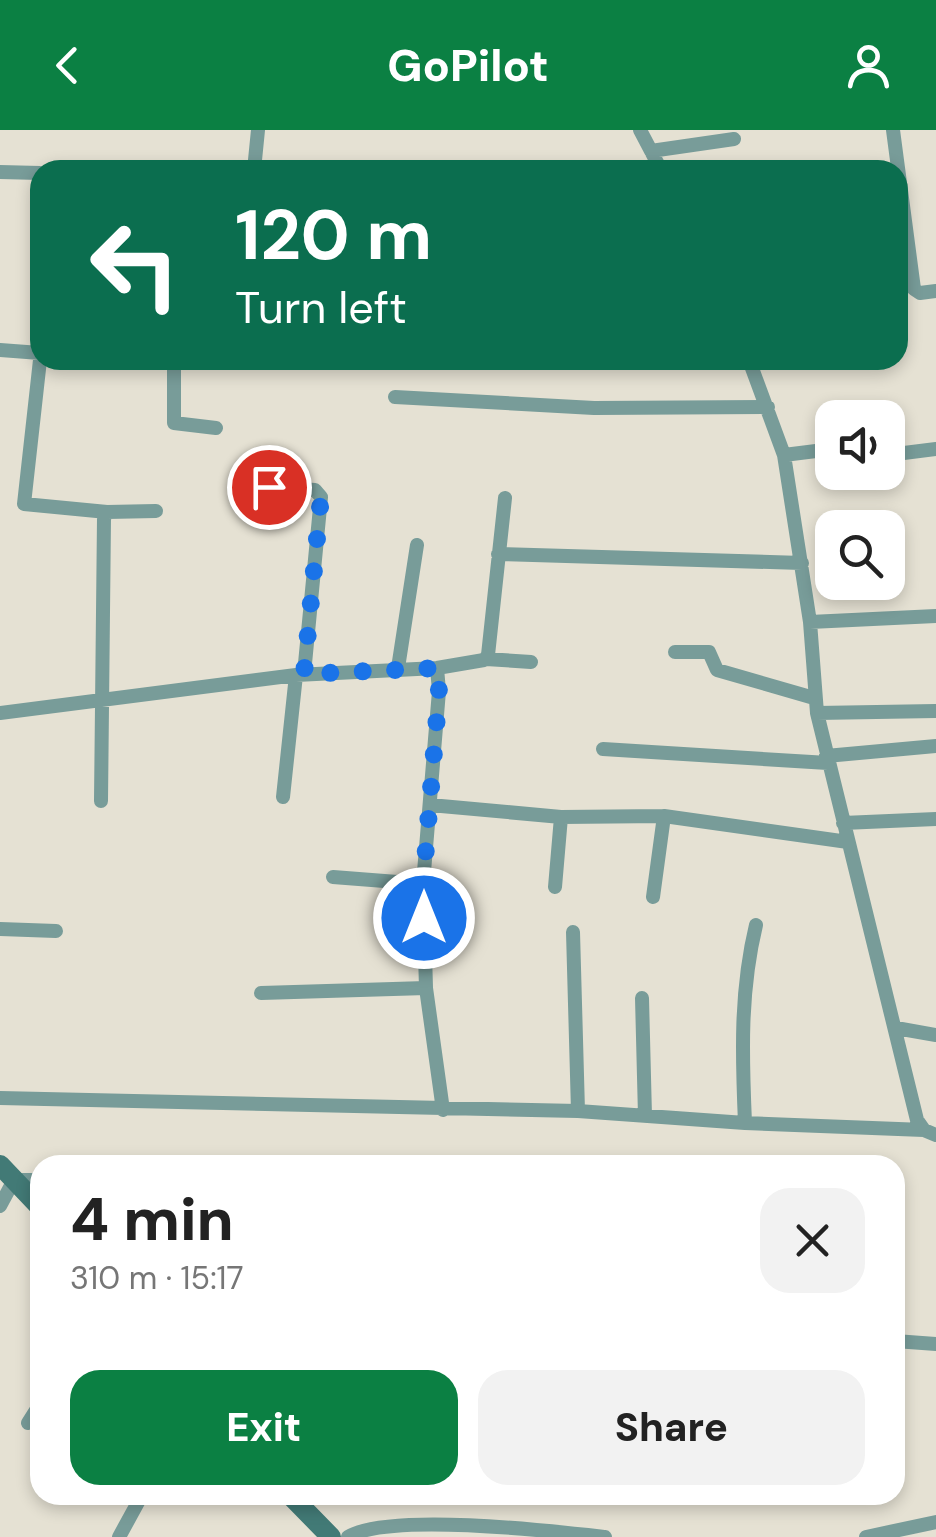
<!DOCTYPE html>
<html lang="en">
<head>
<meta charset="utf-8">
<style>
  :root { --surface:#fff; --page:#f2f2f2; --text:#222; --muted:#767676; --accent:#0b8043 }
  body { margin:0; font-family:"DM Sans",sans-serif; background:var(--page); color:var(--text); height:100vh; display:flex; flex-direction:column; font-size:38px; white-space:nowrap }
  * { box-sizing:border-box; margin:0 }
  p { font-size:32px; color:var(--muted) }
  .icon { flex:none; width:55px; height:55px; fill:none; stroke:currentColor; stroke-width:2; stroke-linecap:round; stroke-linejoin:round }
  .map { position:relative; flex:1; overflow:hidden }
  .sheet { position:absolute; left:30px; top:1025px; width:875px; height:350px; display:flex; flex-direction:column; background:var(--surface); border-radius:30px; box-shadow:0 5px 15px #0003 }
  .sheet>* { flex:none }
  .banner { position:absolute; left:30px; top:30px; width:878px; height:210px; border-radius:30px; box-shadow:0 5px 15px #0003; background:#0b6e4f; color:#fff; overflow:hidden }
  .controls { position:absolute; left:815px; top:270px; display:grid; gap:20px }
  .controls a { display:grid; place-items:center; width:90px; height:90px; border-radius:20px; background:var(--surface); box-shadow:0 5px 15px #0003; font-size:50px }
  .pin { position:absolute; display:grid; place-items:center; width:85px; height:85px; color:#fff; margin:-42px; border:5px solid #fff; border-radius:50%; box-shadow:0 2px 10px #0007 }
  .me { position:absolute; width:110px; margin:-55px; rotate:0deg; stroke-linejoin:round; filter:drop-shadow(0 0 8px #0008) }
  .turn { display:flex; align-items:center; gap:35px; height:210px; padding:0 40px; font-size:45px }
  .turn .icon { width:130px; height:130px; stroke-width:2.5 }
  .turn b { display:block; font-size:70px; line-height:85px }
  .round { display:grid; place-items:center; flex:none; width:105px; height:105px; border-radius:30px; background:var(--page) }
  .head { display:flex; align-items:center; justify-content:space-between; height:170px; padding:0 40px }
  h1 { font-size:60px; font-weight:800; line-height:75px }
  .cta { display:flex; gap:20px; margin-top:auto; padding:20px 40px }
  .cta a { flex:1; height:115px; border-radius:30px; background:var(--accent); color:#fff; font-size:40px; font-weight:800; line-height:115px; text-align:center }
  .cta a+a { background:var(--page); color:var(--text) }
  header { display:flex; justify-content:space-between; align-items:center; height:130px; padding:0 40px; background:var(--accent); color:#fff; font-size:45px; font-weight:800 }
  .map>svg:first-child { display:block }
</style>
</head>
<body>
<header><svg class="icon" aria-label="back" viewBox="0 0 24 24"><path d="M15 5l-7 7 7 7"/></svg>GoPilot<svg class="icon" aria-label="person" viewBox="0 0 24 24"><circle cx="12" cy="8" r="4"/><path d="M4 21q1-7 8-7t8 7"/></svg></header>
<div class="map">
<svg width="936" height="1407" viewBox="0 0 936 1407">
  <rect width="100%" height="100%" fill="#e5e1d3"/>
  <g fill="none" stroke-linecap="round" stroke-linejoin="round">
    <path stroke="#789c99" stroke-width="14" d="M 640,0 L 661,40
      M 893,0 L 914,159 L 920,163 L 936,161
      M 651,21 L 734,9
      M 254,40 L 258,0
      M 0,42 L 40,43
      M 0,220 L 40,223
      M 40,230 L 24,374 L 107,382
      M 174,230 L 174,293 L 216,298
      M 749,230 L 784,325 L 810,492 L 817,583 L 917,990 L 924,1000 L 936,1005
      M 395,267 L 594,278 L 768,277
      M 784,325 L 832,319
      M 888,325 L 936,319
      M 269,357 L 315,360 L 321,367 L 304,544
      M 498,424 L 802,433
      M 810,492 L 936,486
      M 675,522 L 709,522 L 717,540 L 814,568
      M 486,529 L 531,532
      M 398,538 L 417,415
      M 437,538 L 439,561 L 423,754 L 426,858 L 443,980
      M 0,583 L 296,545 L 437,538 L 484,530 L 488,525 L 505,368
      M 817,583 L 936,581
      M 603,619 L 828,633
      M 826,626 L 936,616
      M 283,667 L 296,545
      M 101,671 L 104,388 L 107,382 L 156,381
      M 430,675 L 561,687 L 664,686 L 848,712
      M 843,693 L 936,689
      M 333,747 L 423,754
      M 555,757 L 561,687
      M 653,767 L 664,686
      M 0,799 L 56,801
      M 573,802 L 578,981
      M 261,863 L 426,858
      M 642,868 L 645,986
      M 896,898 L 936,905
      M 0,968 L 578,981 L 745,993 L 924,1000
      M 745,993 C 742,925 740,861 756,795
      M 0,1076 L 14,1050 L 40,1050
      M 895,1211 L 936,1214
      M 28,1293 L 40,1274
      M 119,1407 L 142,1365
      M 348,1407 C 389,1382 552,1401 605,1407
      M 866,1407 L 936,1392"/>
    <path stroke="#427a76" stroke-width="20" d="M 0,1035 L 40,1077
      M 290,1365 L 331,1407"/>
  </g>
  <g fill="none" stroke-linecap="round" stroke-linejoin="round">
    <path stroke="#1a73e8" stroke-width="18" stroke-dasharray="0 32.4" d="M 269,357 L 314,360 L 321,367 L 304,544 L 438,538 L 439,562 L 423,754 L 424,788"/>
  </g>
</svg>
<div class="controls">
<a><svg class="icon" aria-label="sound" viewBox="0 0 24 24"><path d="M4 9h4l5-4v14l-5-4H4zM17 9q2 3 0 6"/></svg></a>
<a><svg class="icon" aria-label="search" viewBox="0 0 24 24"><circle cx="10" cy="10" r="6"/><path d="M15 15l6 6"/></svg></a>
</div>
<div class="pin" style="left:269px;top:357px;background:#d93025"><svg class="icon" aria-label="arrive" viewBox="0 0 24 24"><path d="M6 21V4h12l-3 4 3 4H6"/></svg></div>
<svg class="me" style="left:424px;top:788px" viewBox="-20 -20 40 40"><circle r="17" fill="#1a73e8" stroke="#fff" stroke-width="3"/><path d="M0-11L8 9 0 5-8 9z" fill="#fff"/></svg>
<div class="banner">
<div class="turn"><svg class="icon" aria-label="left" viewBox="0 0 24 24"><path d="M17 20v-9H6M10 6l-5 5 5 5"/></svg><div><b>120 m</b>Turn left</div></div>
</div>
<section class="sheet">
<div class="head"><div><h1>4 min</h1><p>310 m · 15:17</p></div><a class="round"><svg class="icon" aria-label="close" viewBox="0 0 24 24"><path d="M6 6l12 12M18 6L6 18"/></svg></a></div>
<div class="cta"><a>Exit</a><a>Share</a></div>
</section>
</div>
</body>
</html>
